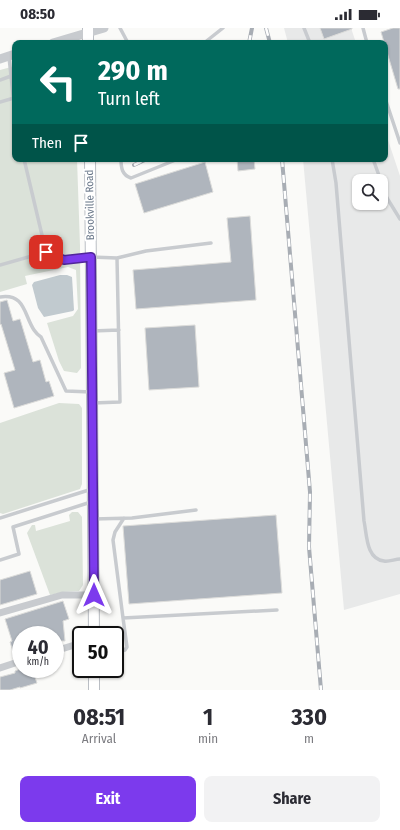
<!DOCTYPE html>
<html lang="en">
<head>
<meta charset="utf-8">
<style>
  :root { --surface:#fff; --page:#f2f2f3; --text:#2b2b33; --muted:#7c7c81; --accent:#7c3aed }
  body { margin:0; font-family:"Fira Sans Condensed",sans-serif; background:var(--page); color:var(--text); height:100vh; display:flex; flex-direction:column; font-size:15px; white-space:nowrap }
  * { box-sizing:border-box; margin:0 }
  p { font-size:13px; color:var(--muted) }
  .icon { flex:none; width:22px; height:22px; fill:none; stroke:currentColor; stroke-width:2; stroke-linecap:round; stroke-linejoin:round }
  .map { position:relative; height:662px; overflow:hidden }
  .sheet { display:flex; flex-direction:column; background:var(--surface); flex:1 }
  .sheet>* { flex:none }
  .top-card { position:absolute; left:12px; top:12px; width:376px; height:122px; border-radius:8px; box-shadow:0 1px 3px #0004; background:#00695c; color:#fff; overflow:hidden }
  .tools { position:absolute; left:352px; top:146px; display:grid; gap:8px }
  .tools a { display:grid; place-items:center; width:36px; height:36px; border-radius:8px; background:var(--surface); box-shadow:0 1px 3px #0004; font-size:20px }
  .speed { position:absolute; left:12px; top:598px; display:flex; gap:8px; font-size:20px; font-weight:700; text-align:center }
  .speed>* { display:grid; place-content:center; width:52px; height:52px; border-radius:50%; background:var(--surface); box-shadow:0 1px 3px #0004; line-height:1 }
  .speed small { font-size:10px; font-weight:400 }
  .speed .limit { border:2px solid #111; border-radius:6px; background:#fff; color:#111 }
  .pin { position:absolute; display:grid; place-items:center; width:34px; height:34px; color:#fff; margin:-17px; border-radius:8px; box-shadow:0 2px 6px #0006 }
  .me { position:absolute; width:44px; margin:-22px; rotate:0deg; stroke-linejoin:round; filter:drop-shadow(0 0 3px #0008) }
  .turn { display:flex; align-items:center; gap:14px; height:84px; padding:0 20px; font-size:18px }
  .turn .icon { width:52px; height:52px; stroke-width:2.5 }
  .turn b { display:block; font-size:28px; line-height:34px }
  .then { display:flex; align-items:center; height:38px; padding:0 20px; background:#0003; gap:8px; font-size:15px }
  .eta { display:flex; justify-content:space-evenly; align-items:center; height:68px; text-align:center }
  .eta b { font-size:24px; font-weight:700; line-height:28px }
  .action { display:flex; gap:8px; margin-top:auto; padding:8px 20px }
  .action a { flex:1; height:46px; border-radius:8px; background:var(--accent); color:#fff; font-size:16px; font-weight:700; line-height:46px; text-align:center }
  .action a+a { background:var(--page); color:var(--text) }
  .status { display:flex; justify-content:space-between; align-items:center; height:28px; padding:0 20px; background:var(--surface); direction:ltr }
  .status svg { height:11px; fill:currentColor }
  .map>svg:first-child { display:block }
</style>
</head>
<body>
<div class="status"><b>08:50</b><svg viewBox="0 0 49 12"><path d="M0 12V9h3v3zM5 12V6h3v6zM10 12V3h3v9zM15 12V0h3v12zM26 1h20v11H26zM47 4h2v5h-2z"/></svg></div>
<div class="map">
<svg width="400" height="662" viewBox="0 0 400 662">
  <rect width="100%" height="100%" fill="#fafaf8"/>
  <path fill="#e8e9e9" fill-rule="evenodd" d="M 284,0 L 351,0 L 356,15 L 288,15 Z
    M 385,103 L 400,148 L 400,566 L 344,582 L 303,131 L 385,131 ZM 359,153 L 381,153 L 381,175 L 359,175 Z"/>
  <path fill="#dbe2d9" d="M 15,38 L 15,131 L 77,131 L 80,218 L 81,340 L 77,345 L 64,343 L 59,333 L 47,295 L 73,288 L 78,281 L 76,242 L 68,239 L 25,248 L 27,256 L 0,264 L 0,42 Z
    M 59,375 L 79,376 L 82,380 L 82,456 L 80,461 L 3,486 L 0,485 L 0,395 Z
    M 72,484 L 78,484 L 82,489 L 83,557 L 79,563 L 63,564 L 50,567 L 27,505 L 32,497 L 35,497 L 36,503 L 70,493 L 69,487 Z"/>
  <path fill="#c1cacf" d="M 60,247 L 67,247 L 72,249 L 74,282 L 73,283 L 44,289 L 38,280 L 32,257 L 34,254 Z"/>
  <path fill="#afb5bd" stroke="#dcdcda" d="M 320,0 L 352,0 L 352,1 L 324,11 Z
    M 393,0 L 400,0 L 400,61 L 398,61 L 381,4 Z
    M 237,131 L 254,131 L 255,141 L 238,143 Z
    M 205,134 L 213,164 L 144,185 L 135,156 Z
    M 250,188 L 256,272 L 136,281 L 133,242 L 231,234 L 227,190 Z
    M 7,272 L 13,293 L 20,291 L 33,334 L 40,332 L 46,354 L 49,353 L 54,368 L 14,380 L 4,345 L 15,342 L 1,296 L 0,297 L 0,274 Z
    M 195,297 L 199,359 L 149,362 L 145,300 Z
    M 276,487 L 282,565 L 129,576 L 123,498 Z
    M 30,543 L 37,566 L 0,577 L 0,552 Z
    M 63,573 L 69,591 L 63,593 L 65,613 L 57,613 L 57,607 L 21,607 L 21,628 L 15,630 L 10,614 L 12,613 L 5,591 Z
    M 20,641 L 32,641 L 37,655 L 20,660 L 20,659 L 10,662 L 0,662 L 0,649 L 15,645 L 15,643 Z"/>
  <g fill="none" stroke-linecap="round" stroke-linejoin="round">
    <defs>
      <path id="secondary" d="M 88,0 L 88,15
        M 90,131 L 94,607
        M 94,641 L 94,662"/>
    </defs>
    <use href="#secondary" stroke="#babec4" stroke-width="12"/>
    <path stroke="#c8cbcf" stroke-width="3.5" d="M 120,0 L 128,15
      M 304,0 L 310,15
      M 363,0 L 367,15
      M 204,15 L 223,0
      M 11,48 L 15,84
      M 0,52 L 11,48 L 9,29
      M 385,70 L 400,115
      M 0,74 L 14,70
      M 121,131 C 121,140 122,147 131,150 L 178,131
      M 332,131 L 336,155 L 364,493 C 367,507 366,531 384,533 C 389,534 395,531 400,531
      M 373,131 L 381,153
      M 381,154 L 387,170 L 400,191
      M 46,224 L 64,232 L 91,229 L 117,230 L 120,374 L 93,375
      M 117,230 L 146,223 L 211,215
      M 0,237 L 46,224 L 24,131
      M 0,269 C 25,265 24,287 34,302 C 36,305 38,307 41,309 L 66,363 L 91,364
      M 92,303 L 119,302
      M 0,490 L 92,461
      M 124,490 L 115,504 L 113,512 L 123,590 L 277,582
      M 94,491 L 132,490 L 196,482
      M 0,532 L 19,526 L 13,499 L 91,474
      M 115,625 L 125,622 L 127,619 L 123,590"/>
    <path stroke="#c8cbcf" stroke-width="7" d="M 0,585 L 62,567 L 94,567
      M 55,623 L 81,615
      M 0,640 L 21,633"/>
    <path stroke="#c8cbcf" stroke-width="9" d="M 53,15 L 104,0
      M 0,31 L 15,26"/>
    <use href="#secondary" stroke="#fff" stroke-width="10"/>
    <defs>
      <path id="rail" d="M 266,0 L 270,15
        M 249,15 L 252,0
        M 282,131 L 310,464 L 309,519 L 321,662
        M 134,137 L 147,131"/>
    </defs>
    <use href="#rail" stroke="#a8adb4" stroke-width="4"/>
    <use href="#rail" stroke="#fff" stroke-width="2.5" stroke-dasharray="8" stroke-linecap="butt"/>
  </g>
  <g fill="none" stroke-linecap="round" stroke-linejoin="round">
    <defs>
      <path id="route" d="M 46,224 L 64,232 L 91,229 L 94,567"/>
    </defs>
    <use href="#route" stroke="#51269a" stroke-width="10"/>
    <use href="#route" stroke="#7c3aed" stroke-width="7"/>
  </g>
  <g text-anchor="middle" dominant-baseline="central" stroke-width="4" stroke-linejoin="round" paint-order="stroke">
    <g font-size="11" fill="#697789" stroke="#fff">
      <text transform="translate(90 177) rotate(-91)">Brookville Road</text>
    </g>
  </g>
</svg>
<div class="tools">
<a><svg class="icon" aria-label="search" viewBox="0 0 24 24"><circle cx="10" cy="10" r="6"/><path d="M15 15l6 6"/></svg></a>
</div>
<div class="speed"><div>40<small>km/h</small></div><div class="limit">50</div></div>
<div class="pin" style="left:46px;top:224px;background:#d93025"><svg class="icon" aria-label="arrive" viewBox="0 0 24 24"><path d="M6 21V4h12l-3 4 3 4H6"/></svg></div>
<svg class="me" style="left:94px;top:567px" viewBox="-20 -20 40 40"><path d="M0-17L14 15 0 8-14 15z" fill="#7c3aed" stroke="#fff" stroke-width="4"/></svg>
<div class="top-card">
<div class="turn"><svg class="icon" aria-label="left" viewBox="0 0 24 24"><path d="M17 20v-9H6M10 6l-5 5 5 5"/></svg><div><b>290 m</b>Turn left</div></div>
<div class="then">Then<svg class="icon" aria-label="arrive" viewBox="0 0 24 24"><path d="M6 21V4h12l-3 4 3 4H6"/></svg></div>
</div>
</div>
<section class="sheet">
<div class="eta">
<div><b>08:51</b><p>Arrival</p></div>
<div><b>1</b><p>min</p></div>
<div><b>330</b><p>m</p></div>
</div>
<div class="action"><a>Exit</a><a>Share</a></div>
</section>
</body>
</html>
